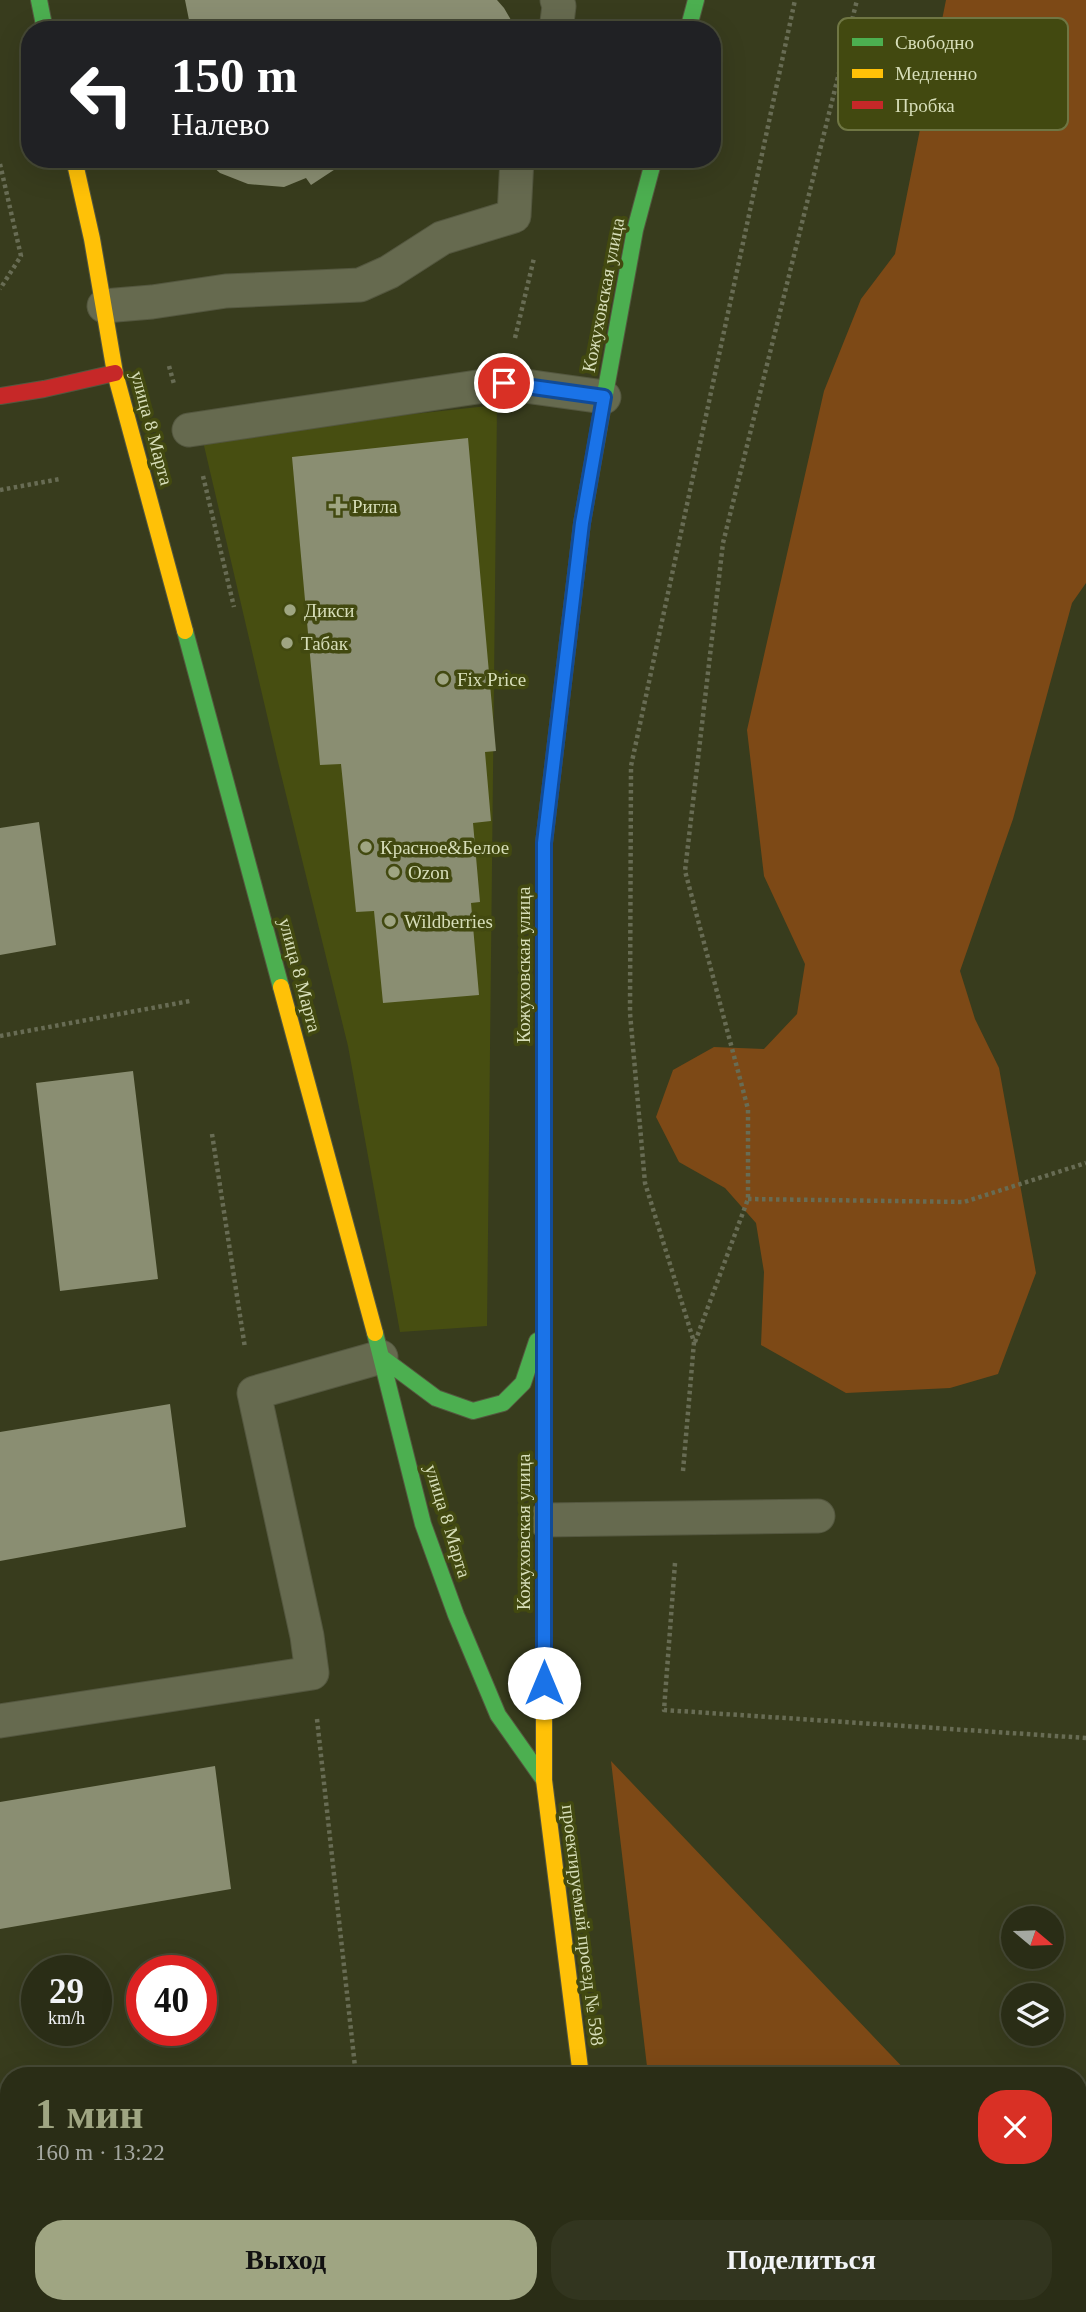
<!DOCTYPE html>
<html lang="ru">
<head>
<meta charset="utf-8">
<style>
  :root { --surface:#2a2d16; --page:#32351f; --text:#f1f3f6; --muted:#a5a8a1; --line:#464935; --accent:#9fa582 }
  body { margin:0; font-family:"Times New Roman",serif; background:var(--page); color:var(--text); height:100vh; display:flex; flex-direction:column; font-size:26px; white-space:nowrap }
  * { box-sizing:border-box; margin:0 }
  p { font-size:23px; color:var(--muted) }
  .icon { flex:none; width:38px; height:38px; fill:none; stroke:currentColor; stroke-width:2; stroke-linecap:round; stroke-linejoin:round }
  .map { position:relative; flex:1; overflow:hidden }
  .sheet { position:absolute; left:0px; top:2067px; width:1087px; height:247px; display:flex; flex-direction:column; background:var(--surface); border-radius:28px 28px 0 0; box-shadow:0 7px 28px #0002,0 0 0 2px var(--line) }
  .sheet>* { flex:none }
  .top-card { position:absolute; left:21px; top:21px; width:700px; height:147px; border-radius:28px; box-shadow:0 7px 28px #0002,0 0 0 2px var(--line); background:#202124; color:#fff; overflow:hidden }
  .needle { width:46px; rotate:109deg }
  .tools { position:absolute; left:1001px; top:1906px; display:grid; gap:14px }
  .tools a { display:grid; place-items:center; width:63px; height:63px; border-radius:50%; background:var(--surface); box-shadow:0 7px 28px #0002,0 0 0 2px var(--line); font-size:35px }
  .speed { position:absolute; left:21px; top:1955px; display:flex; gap:14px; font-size:35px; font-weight:700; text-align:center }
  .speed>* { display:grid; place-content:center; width:91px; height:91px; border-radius:50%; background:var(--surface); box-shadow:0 7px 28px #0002,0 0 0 2px var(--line); line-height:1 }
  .speed small { font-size:18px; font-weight:400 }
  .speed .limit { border:10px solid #d22; background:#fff; color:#111 }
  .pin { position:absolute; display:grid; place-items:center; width:60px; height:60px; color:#fff; margin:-30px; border:4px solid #fff; border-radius:50%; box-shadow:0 2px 7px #0007 }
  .me { position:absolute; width:77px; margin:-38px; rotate:0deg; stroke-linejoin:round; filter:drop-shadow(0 0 5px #0008) }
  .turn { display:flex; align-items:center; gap:24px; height:147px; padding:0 35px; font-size:32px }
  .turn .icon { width:91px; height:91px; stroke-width:2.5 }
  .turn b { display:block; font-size:49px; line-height:60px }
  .round { display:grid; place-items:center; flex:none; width:74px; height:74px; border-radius:28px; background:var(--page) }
  .head { display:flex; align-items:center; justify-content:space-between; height:119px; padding:0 35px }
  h1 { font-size:42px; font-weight:700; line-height:52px; color:var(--accent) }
  .primary-button { display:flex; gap:14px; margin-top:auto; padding:14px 35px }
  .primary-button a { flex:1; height:80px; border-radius:28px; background:var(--accent); color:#111; font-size:28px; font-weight:700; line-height:80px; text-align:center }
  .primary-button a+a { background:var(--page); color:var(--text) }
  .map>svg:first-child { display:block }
</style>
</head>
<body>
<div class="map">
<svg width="1086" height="2312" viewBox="0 0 1086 2312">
  <rect width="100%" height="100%" fill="#383c1d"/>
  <path fill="#474e11" d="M 497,405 L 487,1326 L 400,1332 L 348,1046 L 277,758 L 202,437 Z"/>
  <path fill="#7d4916" d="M 946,0 L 1086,0 L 1086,583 L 1072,603 L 1013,819 L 960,971 L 975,1019 L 999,1068 L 1036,1273 L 998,1374 L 950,1388 L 846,1393 L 761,1345 L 764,1272 L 756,1223 L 725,1188 L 679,1162 L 656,1117 L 673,1070 L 714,1047 L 764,1049 L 797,1014 L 805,964 L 764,876 L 747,730 L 824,391 L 861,299 L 895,254 Z
    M 611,1761 L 910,2075 L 648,2075 Z
    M 1078,2252 L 1086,2260 L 1086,2312 L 677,2312 L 676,2305 L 1078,2305 Z"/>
  <path fill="#8a8e72" d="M 185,0 L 497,0 L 504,8 L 511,20 L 508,30 L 191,30 Z
    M 204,159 L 343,159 L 343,164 L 311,185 L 306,178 L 284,187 L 248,184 L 220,173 Z
    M 468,438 L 496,751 L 485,752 L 491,821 L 473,823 L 480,902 L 471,903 L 479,995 L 383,1003 L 374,911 L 356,912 L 341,764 L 320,765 L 292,457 Z
    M 39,822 L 56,945 L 0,955 L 0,828 Z
    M 133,1071 L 158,1279 L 60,1291 L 36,1083 Z
    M 170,1404 L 186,1527 L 0,1561 L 0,1432 Z
    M 215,1766 L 231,1889 L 0,1929 L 0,1802 Z
    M 9,2155 L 9,2280 L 0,2281 L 0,2157 Z"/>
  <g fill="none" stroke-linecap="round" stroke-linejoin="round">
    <defs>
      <path id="lane" d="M 556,30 L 559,6 L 557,0
        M 104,306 L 152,302 L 226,291 L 360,285 L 389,272 L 442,238 L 514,216 L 517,159
        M 189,430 L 504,383 L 604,397
        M 544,1520 L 818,1516
        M 0,1721 L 312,1673 L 307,1636 L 254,1393 L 381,1357"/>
      <path id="fast" d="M 39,0 L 45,30
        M 688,30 L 696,0
        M 599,427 L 635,230 L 654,159
        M 185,631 L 281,987
        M 544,858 L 544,1555
        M 375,1333 L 423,1524 L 456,1615 L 498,1715 L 544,1780
        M 381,1357 L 436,1398 L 473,1411 L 503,1403 L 523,1383 L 537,1341"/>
      <path id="slow" d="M 74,159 L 92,239 L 115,373 L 185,631
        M 544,858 L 544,843 L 582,523 L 599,427
        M 281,987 L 375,1333
        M 544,1555 L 544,1780 L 581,2076
        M 611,2305 L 612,2312"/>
      <path id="jam" d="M 0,396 L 44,389 L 115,373"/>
    </defs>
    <use href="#lane" stroke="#54573f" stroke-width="35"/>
    <use href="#fast" stroke="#54573f" stroke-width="18"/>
    <use href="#slow" stroke="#54573f" stroke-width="18"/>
    <use href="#jam" stroke="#54573f" stroke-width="18"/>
    <path stroke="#686c54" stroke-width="4.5" stroke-dasharray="3.5 3.5" stroke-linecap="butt" d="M 0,164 L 21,256 L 0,289
      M 515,338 L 534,258
      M 169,366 L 174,384
      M 203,476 L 234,607
      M 0,490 L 60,479
      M 0,1036 L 190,1001
      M 212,1134 L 245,1348
      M 748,1199 L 964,1202 L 1086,1163
      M 695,1342 L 748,1199 L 748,1109 L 685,871 L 723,543 L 857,0
      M 683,1471 L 694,1342 L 645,1183 L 630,1013 L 631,766 L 795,0
      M 675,1563 L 664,1710 L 1086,1738
      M 317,1719 L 356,2076
      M 381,2305 L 382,2312"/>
    <use href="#lane" stroke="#666a4f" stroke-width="33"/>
    <use href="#fast" stroke="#4caf50" stroke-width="16"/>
    <use href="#slow" stroke="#ffc107" stroke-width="16"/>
    <use href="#jam" stroke="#c62828" stroke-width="16"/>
  </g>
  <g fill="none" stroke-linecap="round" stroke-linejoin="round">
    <defs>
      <path id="route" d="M 504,383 L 604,397 L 582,523 L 544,843 L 544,1683"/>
    </defs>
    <use href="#route" stroke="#114b97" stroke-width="18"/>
    <use href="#route" stroke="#1a73e8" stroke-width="12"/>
  </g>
  <g fill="#9fa582" stroke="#424910" stroke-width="2.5">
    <path d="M334.5 495.5h7v7h7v7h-7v7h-7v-7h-7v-7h7z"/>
    <circle cx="290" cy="610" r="7"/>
    <circle cx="287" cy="643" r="7"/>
    <circle cx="443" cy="679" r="7"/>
    <circle cx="366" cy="847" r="7"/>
    <circle cx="394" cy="872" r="7"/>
    <circle cx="390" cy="921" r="7"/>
  </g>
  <g text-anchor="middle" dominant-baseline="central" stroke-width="7" stroke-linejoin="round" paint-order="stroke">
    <g font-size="19" fill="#d7deb9" stroke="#424910">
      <text transform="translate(603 295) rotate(-79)">Кожуховская улица</text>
      <text transform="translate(152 428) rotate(75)">улица 8 Марта</text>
      <text transform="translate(523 965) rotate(-90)">Кожуховская улица</text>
      <text transform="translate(300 975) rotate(75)">улица 8 Марта</text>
      <text transform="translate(448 1521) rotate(73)">улица 8 Марта</text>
      <text transform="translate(523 1532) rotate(-90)">Кожуховская улица</text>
      <text transform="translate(583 1925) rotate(83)">проектируемый проезд № 598</text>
    </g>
    <g font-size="19" fill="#d7deb9" stroke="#424910" text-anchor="start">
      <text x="352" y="506">Ригла</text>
      <text x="304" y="610">Дикси</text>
      <text x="301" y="643">Табак</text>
      <text x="457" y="679">Fix Price</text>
      <text x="380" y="847">Красное&amp;Белое</text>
      <text x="408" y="872">Ozon</text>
      <text x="404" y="921">Wildberries</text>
    </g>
  </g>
  <rect x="838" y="18" width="230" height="112" rx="10" fill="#424910" stroke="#6f7643" stroke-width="2"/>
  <rect x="852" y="38" width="31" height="8" fill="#4caf50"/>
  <rect x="852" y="69" width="31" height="9" fill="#ffc107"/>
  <rect x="852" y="101" width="31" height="8" fill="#c62828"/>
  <g font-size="19" fill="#d7deb9">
    <text x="895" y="49">Свободно</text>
    <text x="895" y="80">Медленно</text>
    <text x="895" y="112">Пробка</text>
  </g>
</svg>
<div class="tools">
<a><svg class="needle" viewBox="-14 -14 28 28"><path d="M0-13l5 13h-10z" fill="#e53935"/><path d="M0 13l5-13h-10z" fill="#a5a8a1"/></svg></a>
<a><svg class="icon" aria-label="layers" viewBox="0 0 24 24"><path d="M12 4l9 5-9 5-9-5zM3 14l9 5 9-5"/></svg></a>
</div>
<div class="speed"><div>29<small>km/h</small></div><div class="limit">40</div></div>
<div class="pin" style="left:504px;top:383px;background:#d93025"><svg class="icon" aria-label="arrive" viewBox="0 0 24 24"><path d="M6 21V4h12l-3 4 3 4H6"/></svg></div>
<svg class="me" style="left:544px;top:1683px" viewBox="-20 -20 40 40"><circle r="19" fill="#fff"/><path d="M0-13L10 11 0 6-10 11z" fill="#1a73e8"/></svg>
<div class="top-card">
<div class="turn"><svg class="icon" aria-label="left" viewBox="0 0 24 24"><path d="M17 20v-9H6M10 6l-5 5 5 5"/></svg><div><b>150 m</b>Налево</div></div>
</div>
<section class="sheet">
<div class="head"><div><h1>1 мин</h1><p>160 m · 13:22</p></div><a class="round" style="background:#d93025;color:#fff"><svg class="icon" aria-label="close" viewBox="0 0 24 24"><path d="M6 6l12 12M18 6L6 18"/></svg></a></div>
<div class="primary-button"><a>Выход</a><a>Поделиться</a></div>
</section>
</div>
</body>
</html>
